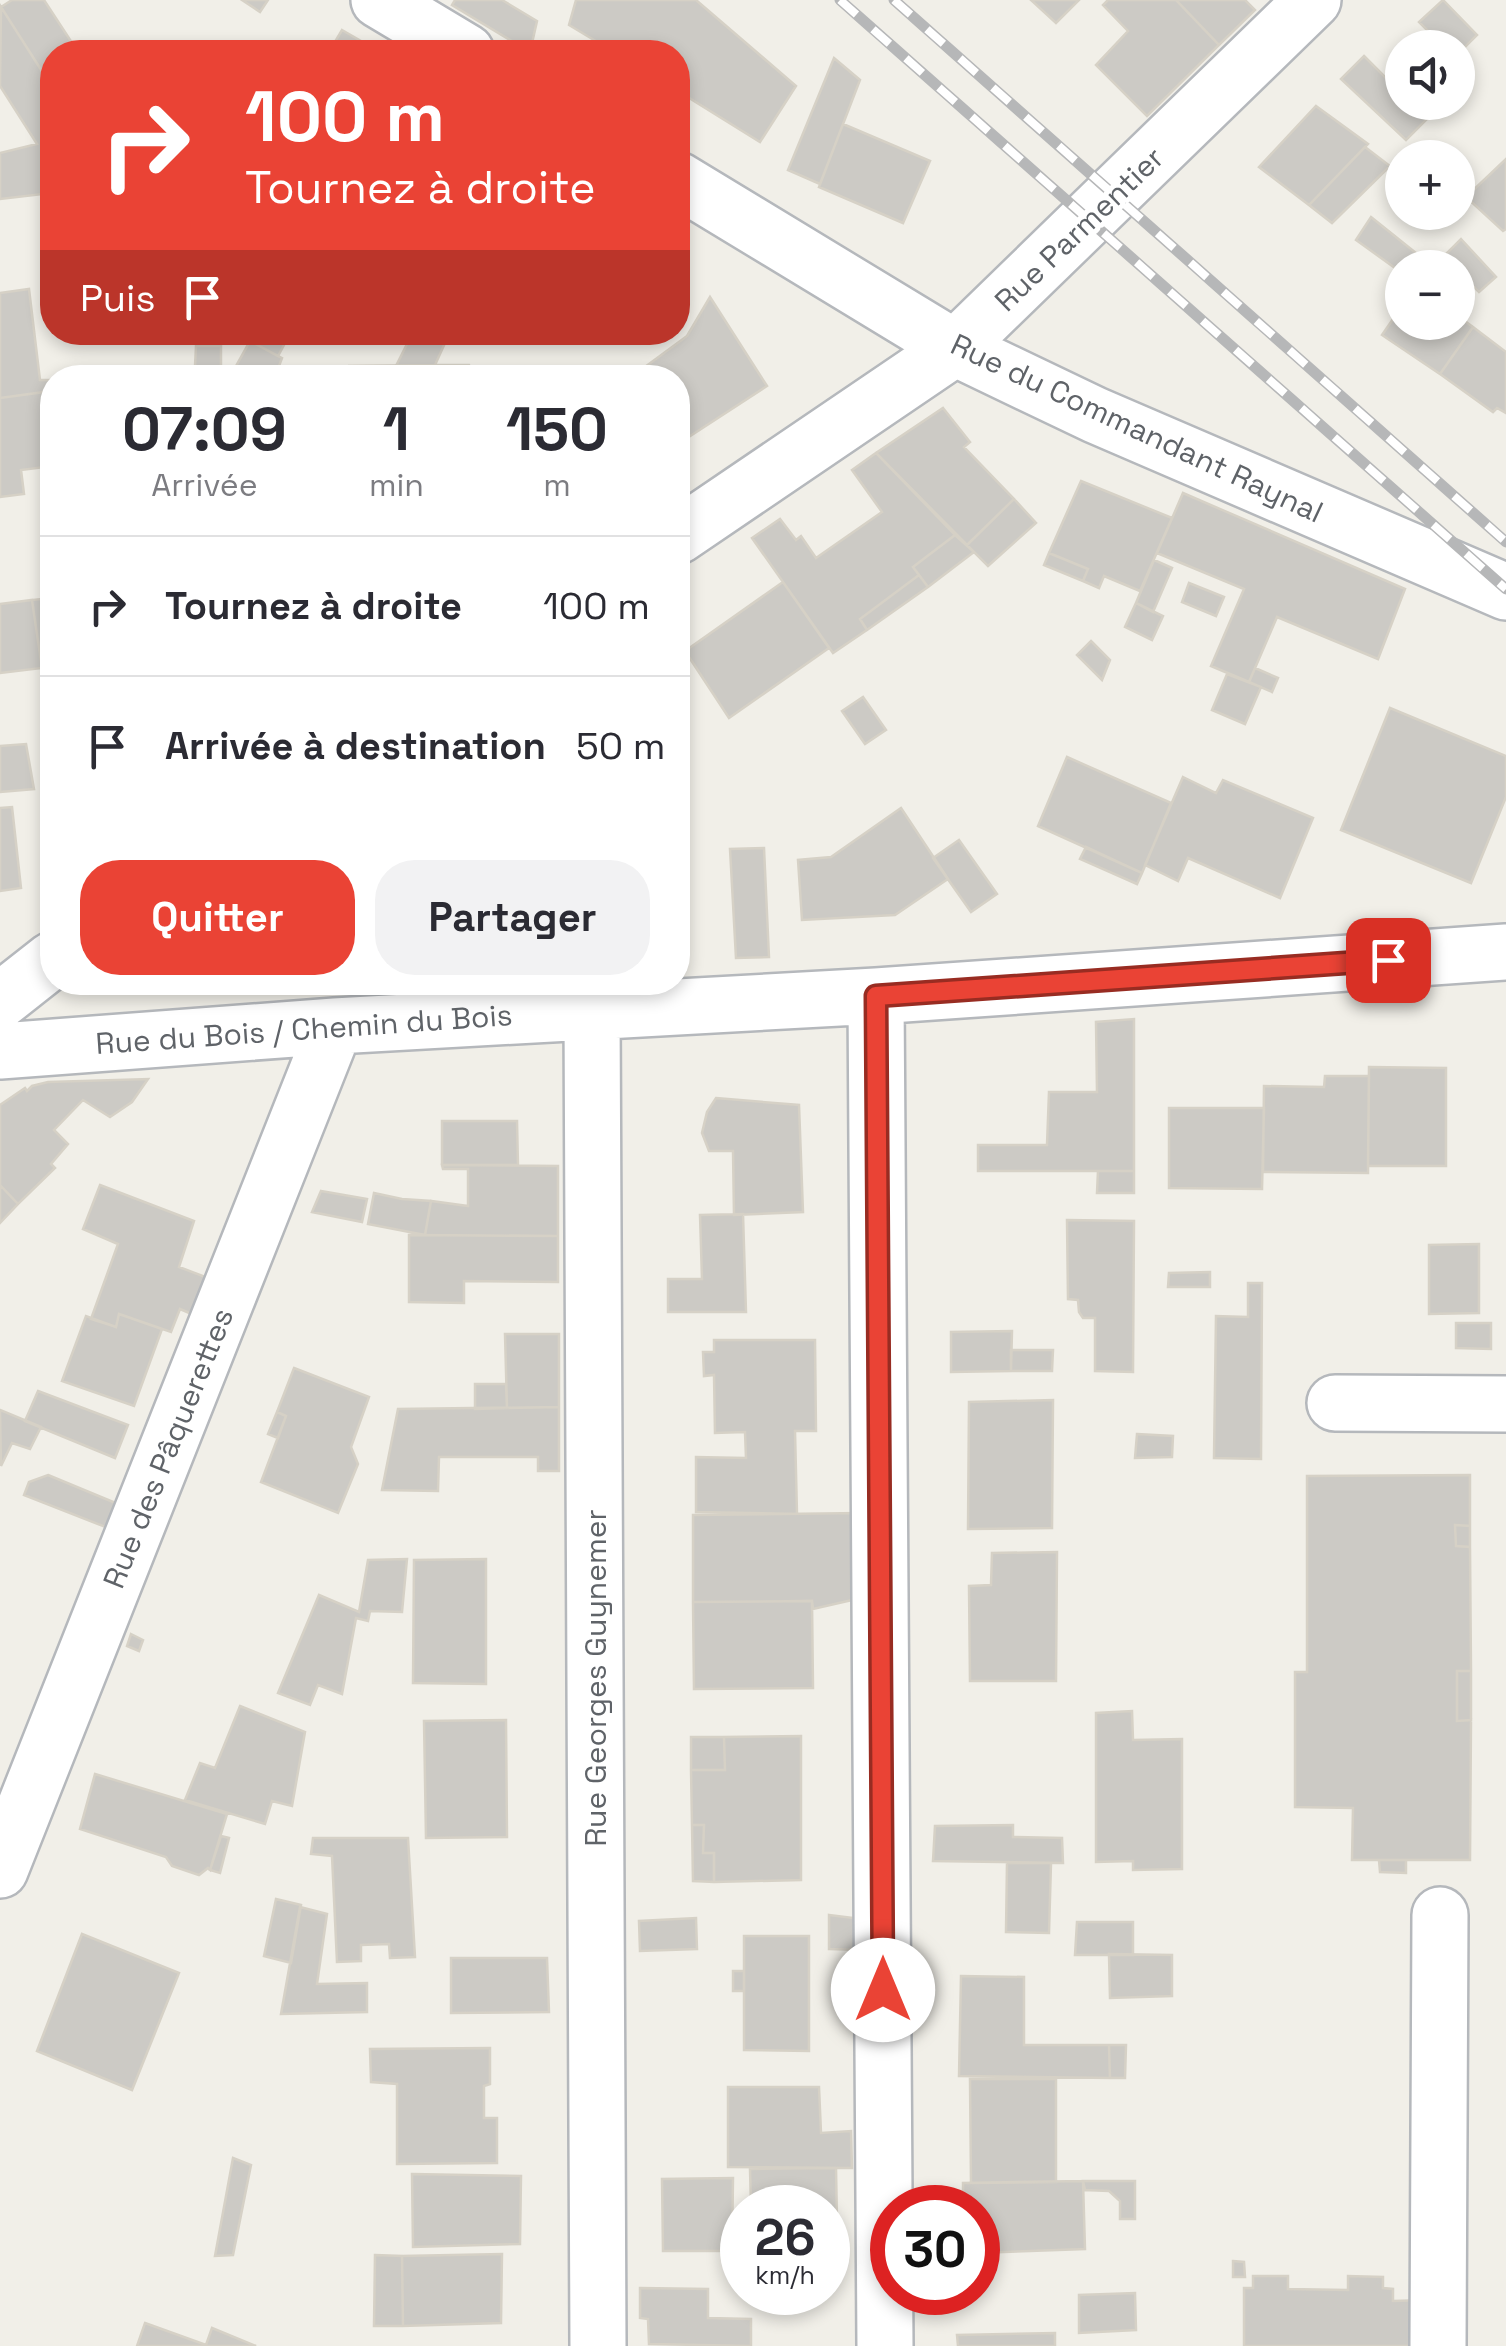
<!DOCTYPE html>
<html lang="fr">
<head>
<meta charset="utf-8">
<style>
  :root { --surface:#fff; --page:#f2f2f3; --text:#2b2b33; --muted:#7c7c81; --line:#e1e1e2; --accent:#ea4335 }
  body { margin:0; font-family:"Space Grotesk",sans-serif; background:var(--page); color:var(--text); height:100vh; display:flex; flex-direction:column; font-size:38px; white-space:nowrap }
  * { box-sizing:border-box; margin:0 }
  p { font-size:32px; color:var(--muted) }
  .icon { flex:none; width:55px; height:55px; fill:none; stroke:currentColor; stroke-width:2; stroke-linecap:round; stroke-linejoin:round }
  .map { position:relative; flex:1; overflow:hidden }
  .side { position:absolute; left:40px; top:365px; width:650px; height:630px; display:flex; flex-direction:column; background:var(--surface); border-radius:40px; box-shadow:0 5px 15px #0003 }
  .side>* { flex:none }
  .banner { position:absolute; left:40px; top:40px; width:650px; height:305px; border-radius:40px; box-shadow:0 5px 15px #0003; background:#ea4335; color:#fff; overflow:hidden }
  .buttons { position:absolute; left:1385px; top:30px; display:grid; gap:20px }
  .buttons a { display:grid; place-items:center; width:90px; height:90px; border-radius:50%; background:var(--surface); box-shadow:0 5px 15px #0003; font-size:50px }
  .speed { position:absolute; left:720px; top:2185px; display:flex; gap:20px; font-size:50px; font-weight:700; text-align:center }
  .speed>* { display:grid; place-content:center; width:130px; height:130px; border-radius:50%; background:var(--surface); box-shadow:0 5px 15px #0003; line-height:1 }
  .speed small { font-size:25px; font-weight:400 }
  .speed .limit { border:15px solid #d22; background:#fff; color:#111 }
  .pin { position:absolute; display:grid; place-items:center; width:85px; height:85px; color:#fff; margin:-42px; border-radius:20px; box-shadow:0 5px 15px #0006 }
  .me { position:absolute; width:110px; margin:-55px; rotate:0deg; stroke-linejoin:round; filter:drop-shadow(0 0 8px #0008) }
  .turn { display:flex; align-items:center; gap:35px; height:210px; padding:0 40px; font-size:45px }
  .turn .icon { width:130px; height:130px; stroke-width:2.5 }
  .turn b { display:block; font-size:70px; line-height:85px }
  .then { display:flex; align-items:center; height:95px; padding:0 40px; background:#0003; gap:20px; font-size:38px }
  .eta { display:flex; justify-content:space-evenly; align-items:center; height:170px; text-align:center }
  .eta b { font-size:60px; font-weight:700; line-height:70px }
  .action { display:flex; gap:20px; margin-top:auto; padding:20px 40px }
  .action a { flex:1; height:115px; border-radius:40px; background:var(--accent); color:#fff; font-size:40px; font-weight:700; line-height:115px; text-align:center }
  .action a+a { background:var(--page); color:var(--text) }
  ul { padding:0; list-style:none }
  li { display:flex; align-items:center; gap:30px; height:140px; padding:0 40px; border-top:2px solid var(--line) }
  li div { flex:1 }
  li b { display:block; font-size:38px }
  li em { font-style:normal }
  .map>svg:first-child { display:block }
</style>
</head>
<body>
<div class="map">
<svg width="1506" height="2346" viewBox="0 0 1506 2346">
  <rect width="100%" height="100%" fill="#f1efe8"/>
  <path fill="#cccac5" stroke="#d6d1c6" stroke-width="2.5" d="M 12,0 L 44,0 L 78,52 L 52,52 L 52,87 L 1,7 Z
    M 242,0 L 268,0 L 260,12 Z
    M 455,0 L 502,0 L 537,21 L 530,52 L 452,5 Z
    M 576,0 L 696,0 L 796,86 L 760,142 L 678,91 L 678,52 L 614,52 L 569,25 Z
    M 1031,0 L 1079,0 L 1056,23 Z
    M 1108,0 L 1176,0 L 1219,45 L 1147,116 L 1096,65 L 1128,31 L 1103,5 Z
    M 1176,0 L 1245,0 L 1255,10 L 1219,45 Z
    M 1443,0 L 1477,35 L 1458,54 L 1458,48 L 1445,48 L 1419,22 Z
    M 1,7 L 52,87 L 52,193 L 0,199 L 0,153 L 37,144 L 0,86 Z
    M 342,30 L 380,52 L 329,52 Z
    M 1364,56 L 1402,94 L 1402,102 L 1411,102 L 1427,119 L 1406,140 L 1341,79 Z
    M 834,58 L 860,80 L 820,184 L 788,170 Z
    M 1316,106 L 1368,144 L 1309,205 L 1259,167 Z
    M 843,124 L 930,161 L 903,223 L 819,187 Z
    M 1365,147 L 1390,166 L 1332,223 L 1309,205 Z
    M 1506,159 L 1506,229 L 1503,231 L 1466,197 Z
    M 1371,217 L 1416,253 L 1406,268 L 1402,268 L 1402,273 L 1356,240 Z
    M 1461,239 L 1496,277 L 1479,292 L 1458,271 L 1458,268 L 1454,268 L 1443,257 Z
    M 1416,253 L 1436,268 L 1406,268 Z
    M 29,289 L 40,380 L 50,380 L 51,391 L 0,398 L 0,293 Z
    M 710,297 L 767,386 L 678,444 L 678,378 L 630,378 L 687,336 Z
    M 1402,306 L 1402,322 L 1458,322 L 1458,316 L 1473,327 L 1440,374 L 1382,335 Z
    M 1473,327 L 1506,352 L 1506,413 L 1497,408 L 1493,412 L 1440,374 Z
    M 255,332 L 291,332 L 278,356 L 250,341 Z
    M 413,332 L 450,332 L 435,365 L 396,366 Z
    M 250,341 L 282,358 L 279,366 L 235,368 Z
    M 196,346 L 221,346 L 221,367 L 195,366 Z
    M 435,365 L 469,365 L 477,378 L 357,378 L 350,366 Z
    M 52,391 L 52,456 L 44,457 L 45,467 L 21,470 L 24,494 L 0,497 L 0,398 Z
    M 943,408 L 970,442 L 964,447 L 1014,499 L 967,545 L 876,453 Z
    M 876,453 L 955,535 L 913,567 L 919,575 L 860,619 L 867,630 L 833,653 L 752,538 L 780,519 L 796,540 L 801,536 L 816,558 L 882,512 L 852,470 Z
    M 1081,481 L 1172,518 L 1140,591 L 1104,576 L 1099,588 L 1083,581 L 1088,569 L 1049,553 Z
    M 1183,493 L 1405,589 L 1378,659 L 1277,617 L 1249,682 L 1211,666 L 1244,589 L 1157,553 Z
    M 1014,499 L 1036,523 L 988,566 L 967,545 Z
    M 955,535 L 974,552 L 928,587 L 913,567 Z
    M 1049,553 L 1088,569 L 1083,581 L 1044,565 Z
    M 1154,560 L 1172,568 L 1153,612 L 1136,603 Z
    M 919,575 L 928,587 L 867,630 L 860,619 Z
    M 783,582 L 829,648 L 729,718 L 685,651 Z
    M 1189,583 L 1224,597 L 1216,616 L 1182,602 Z
    M 52,598 L 52,666 L 42,668 L 32,600 Z
    M 32,600 L 42,668 L 0,673 L 0,604 Z
    M 1136,603 L 1163,616 L 1152,640 L 1125,627 Z
    M 1091,641 L 1110,660 L 1102,680 L 1077,655 Z
    M 1255,668 L 1278,678 L 1272,692 L 1249,682 Z
    M 1227,674 L 1261,687 L 1245,724 L 1212,710 Z
    M 863,697 L 886,730 L 865,744 L 842,711 Z
    M 1390,708 L 1506,756 L 1506,797 L 1471,883 L 1341,830 Z
    M 26,744 L 34,789 L 0,792 L 0,746 Z
    M 1067,757 L 1171,803 L 1142,873 L 1038,826 Z
    M 1183,777 L 1216,793 L 1223,780 L 1313,818 L 1280,898 L 1188,858 L 1178,881 L 1145,865 Z
    M 12,807 L 21,888 L 0,891 L 0,808 Z
    M 901,808 L 948,879 L 895,915 L 802,920 L 798,860 L 831,857 Z
    M 959,840 L 997,894 L 971,912 L 933,858 Z
    M 1086,847 L 1142,873 L 1137,884 L 1080,859 Z
    M 764,848 L 769,957 L 736,958 L 730,849 Z
    M 1134,1019 L 1134,1171 L 978,1171 L 978,1145 L 1047,1145 L 1049,1092 L 1097,1092 L 1096,1022 Z
    M 1369,1067 L 1446,1068 L 1446,1166 L 1368,1166 Z
    M 1325,1076 L 1369,1076 L 1368,1173 L 1263,1172 L 1264,1086 L 1324,1087 Z
    M 148,1079 L 132,1102 L 110,1117 L 83,1100 L 54,1130 L 68,1144 L 51,1164 L 55,1168 L 18,1204 L 0,1185 L 0,1105 L 25,1088 L 27,1091 L 32,1086 L 48,1082 Z
    M 716,1098 L 799,1105 L 803,1212 L 734,1215 L 733,1151 L 709,1151 L 702,1133 L 707,1112 Z
    M 1169,1108 L 1264,1108 L 1262,1189 L 1169,1188 Z
    M 442,1121 L 517,1121 L 518,1165 L 442,1165 Z
    M 442,1165 L 558,1166 L 558,1236 L 425,1235 L 431,1201 L 468,1206 L 468,1169 L 443,1169 Z
    M 1098,1171 L 1134,1171 L 1134,1193 L 1097,1193 Z
    M 0,1185 L 18,1204 L 0,1223 Z
    M 100,1185 L 194,1221 L 179,1267 L 208,1278 L 194,1315 L 180,1309 L 171,1332 L 119,1314 L 116,1327 L 91,1319 L 118,1244 L 83,1229 Z
    M 321,1191 L 367,1199 L 362,1222 L 312,1212 Z
    M 374,1193 L 402,1199 L 431,1201 L 425,1235 L 368,1224 Z
    M 743,1214 L 746,1312 L 668,1312 L 668,1279 L 702,1279 L 700,1215 Z
    M 1067,1220 L 1134,1221 L 1133,1372 L 1095,1371 L 1095,1318 L 1083,1318 L 1079,1312 L 1078,1300 L 1068,1299 Z
    M 409,1235 L 558,1236 L 558,1282 L 464,1281 L 464,1303 L 409,1302 Z
    M 1479,1244 L 1479,1313 L 1429,1314 L 1429,1245 Z
    M 1210,1272 L 1210,1287 L 1168,1287 L 1169,1273 Z
    M 1248,1283 L 1262,1283 L 1261,1459 L 1214,1458 L 1216,1316 L 1248,1317 Z
    M 119,1314 L 162,1329 L 134,1406 L 62,1381 L 86,1316 L 116,1327 Z
    M 1456,1323 L 1491,1323 L 1491,1349 L 1456,1348 Z
    M 1012,1331 L 1011,1371 L 951,1372 L 951,1332 Z
    M 505,1334 L 559,1334 L 559,1407 L 507,1408 Z
    M 714,1340 L 815,1340 L 816,1431 L 795,1431 L 797,1514 L 696,1512 L 696,1457 L 746,1458 L 745,1432 L 715,1433 L 714,1375 L 704,1376 L 703,1352 L 714,1352 Z
    M 1011,1350 L 1053,1350 L 1052,1371 L 1011,1371 Z
    M 294,1368 L 369,1397 L 351,1447 L 358,1464 L 338,1513 L 261,1482 L 286,1416 L 277,1412 Z
    M 475,1384 L 506,1384 L 507,1408 L 475,1409 Z
    M 38,1391 L 128,1425 L 115,1458 L 25,1421 Z
    M 1053,1400 L 1052,1528 L 968,1529 L 969,1402 Z
    M 559,1407 L 559,1471 L 538,1471 L 538,1457 L 439,1457 L 438,1491 L 382,1490 L 398,1409 Z
    M 0,1410 L 41,1427 L 30,1449 L 12,1443 L 1,1466 Z
    M 277,1412 L 286,1416 L 278,1438 L 268,1434 Z
    M 1137,1434 L 1173,1436 L 1172,1457 L 1135,1458 Z
    M 48,1475 L 118,1504 L 108,1528 L 24,1495 L 29,1482 Z
    M 1470,1475 L 1470,1526 L 1455,1525 L 1456,1546 L 1470,1547 L 1471,1671 L 1457,1671 L 1457,1721 L 1471,1720 L 1470,1860 L 1352,1860 L 1353,1808 L 1295,1807 L 1295,1672 L 1307,1672 L 1307,1476 Z
    M 861,1513 L 861,1598 L 813,1609 L 812,1601 L 693,1602 L 693,1515 Z
    M 1455,1525 L 1470,1526 L 1470,1547 L 1456,1546 Z
    M 1057,1552 L 1056,1681 L 970,1681 L 969,1586 L 991,1585 L 992,1553 Z
    M 407,1559 L 402,1612 L 370,1611 L 368,1621 L 356,1618 L 342,1694 L 318,1685 L 310,1705 L 278,1693 L 319,1595 L 359,1612 L 368,1560 Z
    M 486,1559 L 486,1684 L 413,1683 L 414,1560 Z
    M 812,1601 L 813,1688 L 694,1689 L 693,1602 Z
    M 131,1634 L 143,1640 L 139,1651 L 127,1646 Z
    M 1457,1671 L 1471,1671 L 1471,1720 L 1457,1721 Z
    M 240,1706 L 305,1732 L 292,1806 L 272,1801 L 265,1824 L 185,1800 L 200,1763 L 215,1768 Z
    M 1132,1711 L 1133,1740 L 1182,1739 L 1182,1869 L 1133,1870 L 1133,1861 L 1096,1862 L 1096,1713 Z
    M 506,1720 L 507,1837 L 426,1838 L 424,1721 Z
    M 801,1736 L 801,1880 L 714,1882 L 714,1853 L 703,1853 L 704,1825 L 692,1825 L 691,1770 L 725,1770 L 724,1737 Z
    M 691,1737 L 724,1737 L 725,1770 L 691,1770 Z
    M 95,1774 L 227,1814 L 210,1870 L 208,1868 L 199,1875 L 172,1866 L 166,1857 L 80,1829 Z
    M 692,1825 L 704,1825 L 703,1853 L 714,1853 L 714,1882 L 693,1881 Z
    M 1013,1825 L 1013,1837 L 1062,1838 L 1063,1863 L 933,1861 L 935,1826 Z
    M 221,1836 L 229,1838 L 220,1873 L 210,1870 Z
    M 313,1838 L 408,1838 L 415,1957 L 390,1958 L 389,1944 L 361,1945 L 361,1961 L 337,1962 L 332,1856 L 311,1854 Z
    M 1379,1860 L 1406,1860 L 1406,1873 L 1380,1872 Z
    M 1007,1863 L 1051,1863 L 1049,1933 L 1006,1932 Z
    M 276,1899 L 301,1905 L 291,1963 L 264,1956 Z
    M 300,1907 L 327,1914 L 317,1984 L 367,1983 L 367,2012 L 281,2014 Z
    M 829,1915 L 862,1919 L 862,1950 L 829,1949 Z
    M 696,1918 L 697,1949 L 640,1951 L 639,1921 Z
    M 1077,1922 L 1133,1922 L 1133,1955 L 1075,1955 Z
    M 82,1934 L 179,1973 L 132,2090 L 37,2051 Z
    M 744,1936 L 809,1936 L 809,2051 L 744,2050 Z
    M 1109,1954 L 1172,1955 L 1172,1996 L 1110,1998 Z
    M 451,1958 L 547,1958 L 549,2012 L 451,2013 Z
    M 733,1971 L 744,1971 L 744,1991 L 733,1991 Z
    M 961,1976 L 1024,1977 L 1024,2045 L 1109,2045 L 1110,2078 L 959,2076 Z
    M 1109,2045 L 1126,2045 L 1125,2078 L 1110,2078 Z
    M 490,2048 L 490,2084 L 484,2086 L 484,2118 L 497,2118 L 497,2163 L 397,2164 L 397,2084 L 371,2082 L 370,2049 Z
    M 970,2079 L 1056,2079 L 1056,2182 L 971,2183 Z
    M 728,2087 L 819,2087 L 821,2133 L 851,2131 L 852,2168 L 728,2167 Z
    M 233,2158 L 251,2165 L 233,2255 L 215,2256 Z
    M 836,2168 L 838,2275 L 828,2274 L 828,2208 L 751,2208 L 750,2169 Z
    M 412,2174 L 521,2176 L 520,2244 L 413,2247 Z
    M 733,2178 L 732,2251 L 663,2251 L 662,2179 Z
    M 1083,2181 L 1085,2249 L 978,2253 L 978,2208 L 963,2208 L 963,2183 Z
    M 1083,2181 L 1135,2181 L 1135,2219 L 1120,2219 L 1120,2201 L 1109,2191 L 1085,2190 Z
    M 502,2254 L 501,2323 L 403,2326 L 402,2256 Z
    M 375,2255 L 402,2256 L 403,2326 L 374,2326 Z
    M 1233,2261 L 1244,2262 L 1245,2277 L 1233,2277 Z
    M 1253,2276 L 1288,2276 L 1288,2289 L 1348,2290 L 1348,2276 L 1383,2277 L 1383,2288 L 1393,2289 L 1393,2301 L 1424,2300 L 1423,2346 L 1244,2346 L 1244,2288 L 1253,2288 Z
    M 640,2288 L 708,2289 L 708,2318 L 751,2319 L 751,2346 L 649,2344 L 648,2319 L 640,2318 Z
    M 1135,2293 L 1136,2330 L 1079,2333 L 1079,2295 Z
    M 145,2323 L 206,2345 L 212,2328 L 256,2346 L 137,2346 Z
    M 1055,2333 L 1055,2346 L 958,2346 L 957,2335 Z"/>
  <g fill="none" stroke-linecap="round" stroke-linejoin="round">
    <defs>
      <path id="minor" d="M 379,0 L 466,52
        M 678,180 L 955,348 L 1095,415 L 1506,592
        M 678,536 L 955,348 L 1313,0
        M 876,996 L 885,2346
        M 0,1001 L 52,960
        M 592,1010 L 598,2346
        M 0,1051 L 335,1026 L 876,996 L 1506,952
        M 1335,1403 L 1506,1404
        M 0,1870 L 335,1026
        M 1438,2346 L 1440,1915"/>
    </defs>
    <use href="#minor" stroke="#b5b8bc" stroke-width="60"/>
    <use href="#minor" stroke="#fff" stroke-width="55"/>
    <defs>
      <path id="rail" d="M 840,0 L 1506,589
        M 894,0 L 1506,542"/>
    </defs>
    <use href="#rail" stroke="#b6b7b8" stroke-width="11"/>
    <use href="#rail" stroke="#fff" stroke-width="8" stroke-dasharray="22" stroke-linecap="butt"/>
  </g>
  <g fill="none" stroke-linecap="round" stroke-linejoin="round">
    <defs>
      <path id="route" d="M 883,1990 L 876,996 L 1388,960"/>
    </defs>
    <use href="#route" stroke="#982c22" stroke-width="25"/>
    <use href="#route" stroke="#ea4335" stroke-width="18"/>
  </g>
  <g text-anchor="middle" dominant-baseline="central" stroke-width="10" stroke-linejoin="round" paint-order="stroke">
    <g font-size="30" fill="#5f6368" stroke="#fff">
      <text transform="translate(1079 229) rotate(-44)">Rue Parmentier</text>
      <text transform="translate(1137 428) rotate(25)">Rue du Commandant Raynal</text>
      <text transform="translate(304 1029) rotate(-4)">Rue du Bois / Chemin du Bois</text>
      <text transform="translate(168 1448) rotate(-68)">Rue des Pâquerettes</text>
      <text transform="translate(595 1678) rotate(-90)">Rue Georges Guynemer</text>
    </g>
  </g>
</svg>
<div class="buttons">
<a><svg class="icon" aria-label="sound" viewBox="0 0 24 24"><path d="M4 9h4l5-4v14l-5-4H4zM17 9q2 3 0 6"/></svg></a>
<a>+</a>
<a>−</a>
</div>
<div class="speed"><div>26<small>km/h</small></div><div class="limit">30</div></div>
<div class="pin" style="left:1388px;top:960px;background:#d93025"><svg class="icon" aria-label="arrive" viewBox="0 0 24 24"><path d="M6 21V4h12l-3 4 3 4H6"/></svg></div>
<svg class="me" style="left:883px;top:1990px" viewBox="-20 -20 40 40"><circle r="19" fill="#fff"/><path d="M0-13L10 11 0 6-10 11z" fill="#ea4335"/></svg>
<div class="banner">
<div class="turn"><svg class="icon" aria-label="right" viewBox="0 0 24 24"><path d="M7 20v-9h11M14 6l5 5-5 5"/></svg><div><b>100 m</b>Tournez à droite</div></div>
<div class="then">Puis<svg class="icon" aria-label="arrive" viewBox="0 0 24 24"><path d="M6 21V4h12l-3 4 3 4H6"/></svg></div>
</div>
<section class="side">
<div class="eta">
<div><b>07:09</b><p>Arrivée</p></div>
<div><b>1</b><p>min</p></div>
<div><b>150</b><p>m</p></div>
</div>
<ul>
<li><svg class="icon" aria-label="right" viewBox="0 0 24 24"><path d="M7 20v-9h11M14 6l5 5-5 5"/></svg><div><b>Tournez à droite</b></div><em>100 m</em></li>
<li><svg class="icon" aria-label="arrive" viewBox="0 0 24 24"><path d="M6 21V4h12l-3 4 3 4H6"/></svg><div><b>Arrivée à destination</b></div><em>50 m</em></li>
</ul>
<div class="action"><a>Quitter</a><a>Partager</a></div>
</section>
</div>
</body>
</html>
